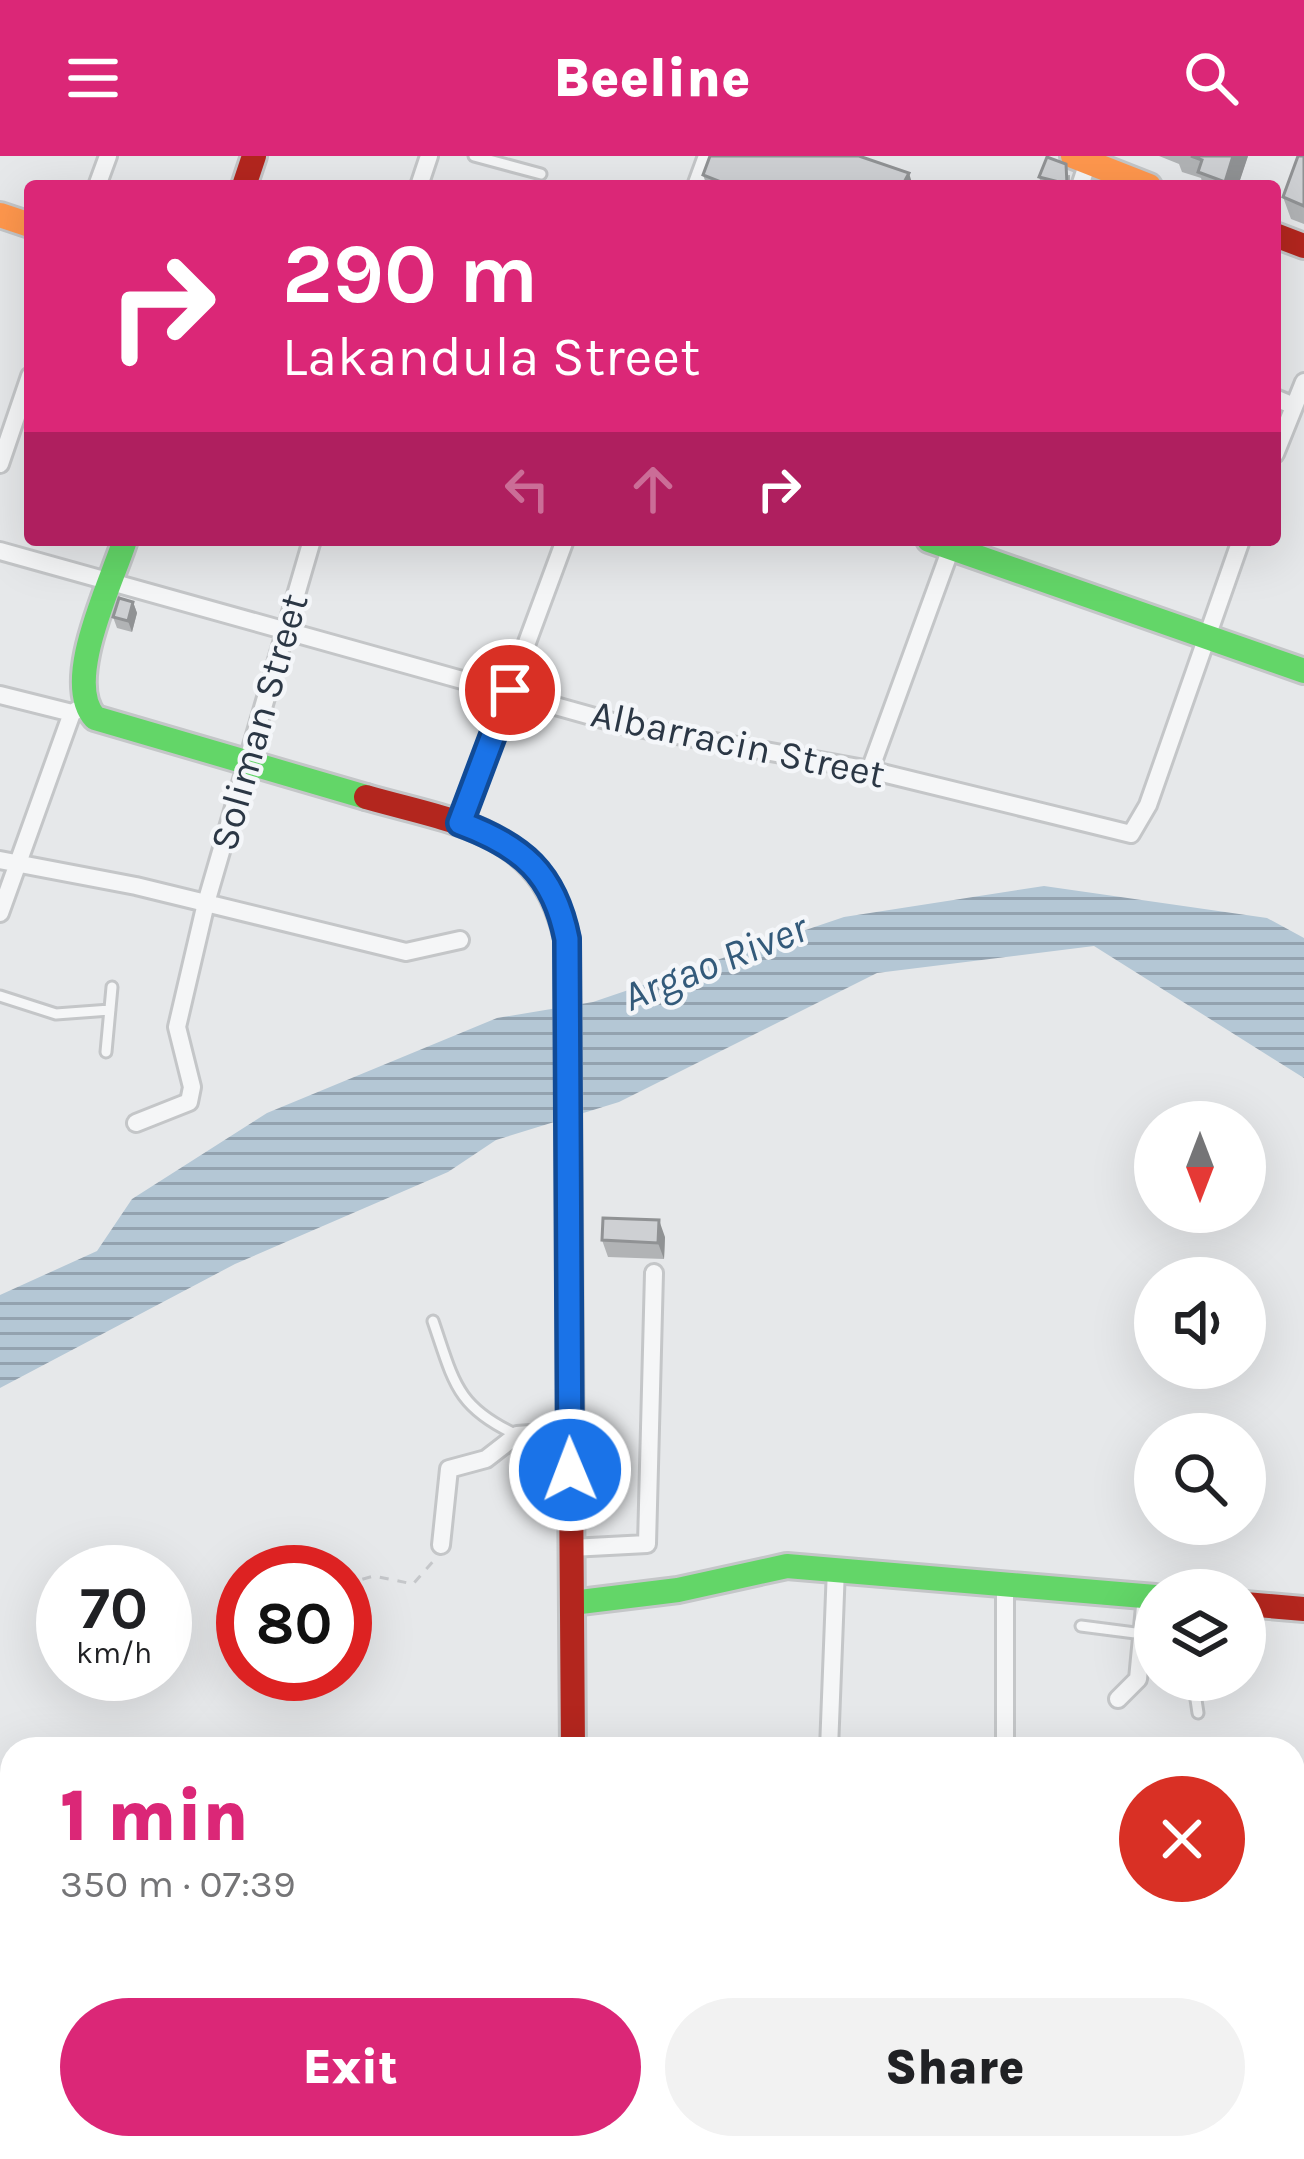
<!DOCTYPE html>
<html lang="en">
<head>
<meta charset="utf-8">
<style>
  :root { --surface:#fff; --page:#f2f2f2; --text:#202124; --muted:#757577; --accent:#db2777 }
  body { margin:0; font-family:Karla,sans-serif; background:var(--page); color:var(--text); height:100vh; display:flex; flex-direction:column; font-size:45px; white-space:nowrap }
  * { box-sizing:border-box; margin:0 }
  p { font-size:39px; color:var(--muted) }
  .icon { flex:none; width:66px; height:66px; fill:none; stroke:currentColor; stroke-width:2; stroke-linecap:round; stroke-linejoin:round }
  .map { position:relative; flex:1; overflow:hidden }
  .details { position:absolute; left:0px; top:1581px; width:1305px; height:423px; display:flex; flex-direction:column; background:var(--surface); border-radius:36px 36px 0 0; box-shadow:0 12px 48px #0002 }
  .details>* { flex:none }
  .guide { position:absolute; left:24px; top:24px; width:1257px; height:366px; border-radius:12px; box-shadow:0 12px 48px #0002; background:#db2777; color:#fff; overflow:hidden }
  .needle { width:78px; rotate:180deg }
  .tools { position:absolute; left:1134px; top:945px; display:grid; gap:24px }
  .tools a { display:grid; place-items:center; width:132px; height:132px; border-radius:50%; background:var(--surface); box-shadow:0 12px 48px #0002; font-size:60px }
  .speed { position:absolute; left:36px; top:1389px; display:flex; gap:24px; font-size:60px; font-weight:700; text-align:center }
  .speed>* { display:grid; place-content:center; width:156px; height:156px; border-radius:50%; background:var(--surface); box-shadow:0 12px 48px #0002; line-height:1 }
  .speed small { font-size:30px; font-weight:400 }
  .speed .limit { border:18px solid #d22; background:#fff; color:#111 }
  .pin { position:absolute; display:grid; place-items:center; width:102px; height:102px; color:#fff; margin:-51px; border:6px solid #fff; border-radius:50%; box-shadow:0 3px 12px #0007 }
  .me { position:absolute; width:132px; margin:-66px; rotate:359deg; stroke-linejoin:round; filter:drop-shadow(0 0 9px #0008) }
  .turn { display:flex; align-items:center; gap:42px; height:252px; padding:0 60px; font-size:54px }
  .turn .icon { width:156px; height:156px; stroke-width:2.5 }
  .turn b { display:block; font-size:84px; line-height:102px }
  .lanes { display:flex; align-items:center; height:114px; padding:0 60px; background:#0003; justify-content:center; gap:60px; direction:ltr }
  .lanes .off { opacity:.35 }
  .round { display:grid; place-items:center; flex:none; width:126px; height:126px; border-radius:63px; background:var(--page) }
  .headline { display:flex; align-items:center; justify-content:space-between; height:204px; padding:0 60px }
  h1 { font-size:72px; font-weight:800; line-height:90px; color:var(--accent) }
  .cta { display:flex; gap:24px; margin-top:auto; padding:24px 60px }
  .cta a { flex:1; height:138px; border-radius:72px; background:var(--accent); color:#fff; font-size:48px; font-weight:800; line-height:138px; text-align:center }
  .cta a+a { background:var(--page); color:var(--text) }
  header { display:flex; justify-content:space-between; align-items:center; height:156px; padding:0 60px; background:var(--accent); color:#fff; font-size:54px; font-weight:800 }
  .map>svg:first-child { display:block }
</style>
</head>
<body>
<header><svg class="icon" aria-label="menu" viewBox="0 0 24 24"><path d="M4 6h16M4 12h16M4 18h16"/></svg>Beeline<svg class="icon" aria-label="search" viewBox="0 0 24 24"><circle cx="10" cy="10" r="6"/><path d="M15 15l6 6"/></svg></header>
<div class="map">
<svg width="1304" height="2003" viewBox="0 0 1304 2003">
  <defs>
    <pattern id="water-rules" width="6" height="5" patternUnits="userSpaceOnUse" patternTransform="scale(3)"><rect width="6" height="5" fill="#b4c7d5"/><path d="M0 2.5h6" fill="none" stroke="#93a2af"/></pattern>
  </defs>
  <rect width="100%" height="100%" fill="#e6e8ea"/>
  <path fill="url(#water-rules)" d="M 1044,730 L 1267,762 L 1304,782 L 1304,922 L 1094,790 L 877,817 L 619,946 L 496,984 L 448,1016 L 235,1108 L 0,1232 L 0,1139 L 97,1095 L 132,1043 L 267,957 L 497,862 L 593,846 L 844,761 Z"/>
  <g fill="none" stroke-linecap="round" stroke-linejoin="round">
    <defs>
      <path id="lane" d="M 474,0 L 541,18
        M 0,840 L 56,858 L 110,854
        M 106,896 L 112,831
        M 433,1165 C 454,1226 456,1251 517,1279
        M 1081,1470 L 1143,1478
        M 1193,1524 L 1198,1557"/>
      <path id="street" d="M 97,30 L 108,0
        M 419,30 L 429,0
        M 696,30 L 707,0
        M 1080,30 L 1088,6
        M 1275,242 L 1294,250
        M 1275,298 L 1304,226
        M 0,308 L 30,220
        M 0,395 L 627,570 L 870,614 L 1131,678 L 1148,649 L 1241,384
        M 0,539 L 72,557
        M 870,614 L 954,384
        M 460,667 L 565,384
        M 0,704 L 136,730 L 406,796 L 460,784
        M 0,757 L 72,557 L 84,550
        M 136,967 L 189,946 L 192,931 L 177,871 L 184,841 L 206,747 L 312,384
        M 441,1389 L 449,1313 L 486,1303 L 517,1279 L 569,1275
        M 571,1392 L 647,1388 L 654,1117
        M 1005,1428 L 1005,1593
        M 1118,1543 L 1138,1523 L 1146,1440
        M 829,1593 L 836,1412
        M 957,1992 L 1126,2003
        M 105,2002 L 157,2003
        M 320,2003 L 347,1992
        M 799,2003 L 799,1992"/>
      <path id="fast" d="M 125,384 C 111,428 62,526 95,562 L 366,641
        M 929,384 L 1304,515
        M 572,1447 L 678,1434 L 787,1410 L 1155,1441"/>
      <path id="slow" d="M 1073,0 L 1149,30
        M 0,59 L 30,69
        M 570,1992 L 570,2003"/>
      <path id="jam" d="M 244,30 L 254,0
        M 1275,79 L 1304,90
        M 366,641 C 460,668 542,673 567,783 L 573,1593
        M 1245,1448 L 1304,1453"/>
    </defs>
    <use href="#lane" stroke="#c4c6c8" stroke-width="15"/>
    <use href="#street" stroke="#c4c6c8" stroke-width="22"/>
    <use href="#fast" stroke="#c4c6c8" stroke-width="30"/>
    <use href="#slow" stroke="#c4c6c8" stroke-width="30"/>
    <use href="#jam" stroke="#c4c6c8" stroke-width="30"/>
    <path stroke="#c5c7ca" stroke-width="3" stroke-dasharray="9 9" stroke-linecap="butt" d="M 345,1428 L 374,1420 L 413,1428 L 436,1402
      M 241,1471 L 243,1470"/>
    <use href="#lane" stroke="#f5f6f7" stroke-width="9"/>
    <use href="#street" stroke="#f5f6f7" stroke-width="16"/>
    <use href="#fast" stroke="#63d668" stroke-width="24"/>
    <use href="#slow" stroke="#ff974d" stroke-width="24"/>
    <use href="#jam" stroke="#b3261e" stroke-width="24"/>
  </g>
  <path fill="#b1b3b5" d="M 1159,0 L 1248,0 L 1238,30 L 1203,30 L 1201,22 L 1182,16 L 1179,8 Z
    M 1304,0 L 1304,68 L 1291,63 L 1283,41 Z
    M 703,19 L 913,30 L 707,30 Z
    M 1070,19 L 1070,30 L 1042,30 L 1039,21 Z
    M 133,446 L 137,457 L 132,476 L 117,472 L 113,461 Z
    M 665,1081 L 664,1103 L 608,1101 L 602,1084 Z"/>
  <path fill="#909294" d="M 1233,0 L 1248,0 L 1238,30 L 1226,30 L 1225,26 Z
    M 909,17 L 913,30 L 902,30 Z
    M 133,446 L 137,457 L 132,476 L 128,465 Z
    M 659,1064 L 665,1081 L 664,1103 L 658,1087 Z"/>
  <path fill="#ced0d3" stroke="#909294" stroke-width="3" d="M 710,0 L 859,0 L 909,17 L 902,30 L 802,30 L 796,28 L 731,30 L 703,19 Z
    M 1191,0 L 1233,0 L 1225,26 L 1198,16 L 1202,4 Z
    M 1298,0 L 1304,0 L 1304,50 L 1283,41 Z
    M 1047,1 L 1066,8 L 1067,28 L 1039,21 Z
    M 119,442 L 133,446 L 128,465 L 113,461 Z
    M 603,1062 L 659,1064 L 658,1087 L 602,1084 Z"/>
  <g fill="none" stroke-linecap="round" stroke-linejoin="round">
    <defs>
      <path id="route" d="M 510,534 L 460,667 C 522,690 554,717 567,783 L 570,1314"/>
    </defs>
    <use href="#route" stroke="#114b97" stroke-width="30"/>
    <use href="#route" stroke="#1a73e8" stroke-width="21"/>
  </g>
  <g text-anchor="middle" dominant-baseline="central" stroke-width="9" stroke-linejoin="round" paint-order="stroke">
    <g font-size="39" fill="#2b3745" stroke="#f4f6f9">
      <text transform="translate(259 566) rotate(-74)">Soliman Street</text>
      <text transform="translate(738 588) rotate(12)">Albarracin Street</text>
    </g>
    <g font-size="42" font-style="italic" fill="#335a7a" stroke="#f4f6f9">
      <text transform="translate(715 806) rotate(-22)">Argao River</text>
    </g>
  </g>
</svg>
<div class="tools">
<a><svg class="needle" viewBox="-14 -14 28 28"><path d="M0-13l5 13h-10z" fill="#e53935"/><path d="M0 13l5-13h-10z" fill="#757577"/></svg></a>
<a><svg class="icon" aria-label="sound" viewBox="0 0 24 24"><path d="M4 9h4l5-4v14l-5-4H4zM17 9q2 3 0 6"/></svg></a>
<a><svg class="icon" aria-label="search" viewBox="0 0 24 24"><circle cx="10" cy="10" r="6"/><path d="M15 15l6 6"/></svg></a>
<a><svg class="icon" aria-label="layers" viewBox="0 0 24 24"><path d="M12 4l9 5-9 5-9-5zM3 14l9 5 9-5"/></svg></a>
</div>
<div class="speed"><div>70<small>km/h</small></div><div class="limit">80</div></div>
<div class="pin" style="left:510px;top:534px;background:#d93025"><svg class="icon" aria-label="arrive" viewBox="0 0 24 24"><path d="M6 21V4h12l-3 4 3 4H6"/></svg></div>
<svg class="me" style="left:570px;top:1314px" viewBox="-20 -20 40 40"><circle r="17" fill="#1a73e8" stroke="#fff" stroke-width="3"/><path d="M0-11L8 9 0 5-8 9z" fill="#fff"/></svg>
<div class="guide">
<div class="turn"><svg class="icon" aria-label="right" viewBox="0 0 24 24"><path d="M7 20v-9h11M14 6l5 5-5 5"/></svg><div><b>290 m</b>Lakandula Street</div></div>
<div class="lanes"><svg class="icon off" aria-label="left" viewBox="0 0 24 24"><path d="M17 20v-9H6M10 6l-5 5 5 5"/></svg><svg class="icon off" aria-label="ahead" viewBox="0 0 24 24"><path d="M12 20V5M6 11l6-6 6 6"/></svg><svg class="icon" aria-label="right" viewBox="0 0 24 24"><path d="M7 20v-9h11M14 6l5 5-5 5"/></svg></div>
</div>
<section class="details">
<div class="headline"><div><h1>1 min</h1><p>350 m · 07:39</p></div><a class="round" style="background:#d93025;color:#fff"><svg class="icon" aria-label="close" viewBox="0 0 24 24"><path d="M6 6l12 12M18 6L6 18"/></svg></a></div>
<div class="cta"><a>Exit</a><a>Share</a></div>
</section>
</div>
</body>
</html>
